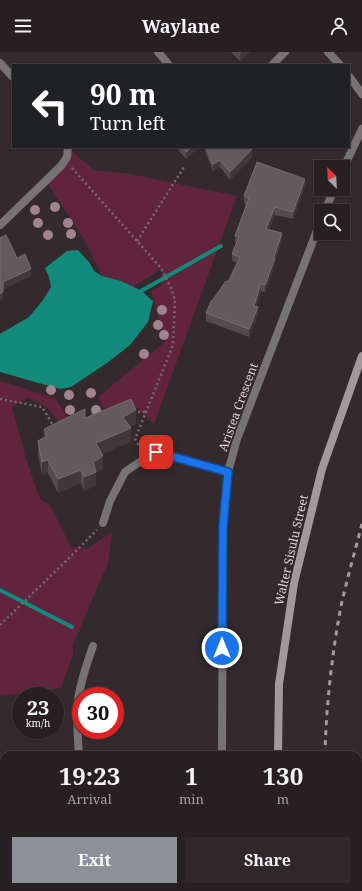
<!DOCTYPE html>
<html lang="en">
<head>
<meta charset="utf-8">
<style>
  :root { --surface:#272022; --page:#2f282a; --text:#f1f3f6; --muted:#a4a3a5; --line:#433e40; --accent:#8c9099 }
  body { margin:0; font-family:"Noto Serif",serif; background:var(--page); color:var(--text); height:100vh; display:flex; flex-direction:column; font-size:15px; white-space:nowrap }
  * { box-sizing:border-box; margin:0 }
  p { font-size:13px; color:var(--muted) }
  .icon { flex:none; width:22px; height:22px; fill:none; stroke:currentColor; stroke-width:2; stroke-linecap:round; stroke-linejoin:round }
  .map { position:relative; flex:1; overflow:hidden }
  .details { position:absolute; left:0px; top:699px; width:362px; height:140px; display:flex; flex-direction:column; background:var(--surface); border-radius:12px 12px 0 0; box-shadow:0 1px 3px #0004,0 0 0 1px var(--line) }
  .details>* { flex:none }
  .banner { position:absolute; left:12px; top:12px; width:338px; height:84px; border-radius:0px; box-shadow:0 1px 3px #0004,0 0 0 1px var(--line); background:#202124; color:#fff; overflow:hidden }
  .needle { width:26px; rotate:336deg }
  .buttons { position:absolute; left:314px; top:108px; display:grid; gap:8px }
  .buttons a { display:grid; place-items:center; width:36px; height:36px; border-radius:0px; background:var(--surface); box-shadow:0 1px 3px #0004,0 0 0 1px var(--line); font-size:20px }
  .speed { position:absolute; left:12px; top:635px; display:flex; gap:8px; font-size:20px; font-weight:700; text-align:center }
  .speed>* { display:grid; place-content:center; width:52px; height:52px; border-radius:50%; background:var(--surface); box-shadow:0 1px 3px #0004,0 0 0 1px var(--line); line-height:1 }
  .speed small { font-size:10px; font-weight:400 }
  .speed .limit { border:6px solid #d22; background:#fff; color:#111 }
  .pin { position:absolute; display:grid; place-items:center; width:34px; height:34px; color:#fff; margin:-17px; border-radius:8px; box-shadow:0 2px 6px #0006 }
  .me { position:absolute; width:44px; margin:-22px; rotate:0deg; stroke-linejoin:round; filter:drop-shadow(0 0 3px #0008) }
  .turn { display:flex; align-items:center; gap:14px; height:84px; padding:0 12px; font-size:18px }
  .turn .icon { width:52px; height:52px; stroke-width:2.5 }
  .turn b { display:block; font-size:28px; line-height:34px }
  .eta { display:flex; justify-content:space-evenly; align-items:center; height:68px; text-align:center }
  .eta b { font-size:24px; font-weight:700; line-height:28px }
  .action { display:flex; gap:8px; margin-top:auto; padding:8px 12px }
  .action a { flex:1; height:46px; border-radius:0px; background:var(--accent); color:#fff; font-size:16px; font-weight:700; line-height:46px; text-align:center }
  .action a+a { background:var(--page); color:var(--text) }
  header { display:flex; justify-content:space-between; align-items:center; height:52px; padding:0 12px; background:var(--surface); font-size:18px; font-weight:700 }
  .map>svg:first-child { display:block }
</style>
</head>
<body>
<header><svg class="icon" aria-label="menu" viewBox="0 0 24 24"><path d="M4 6h16M4 12h16M4 18h16"/></svg>Waylane<svg class="icon" aria-label="person" viewBox="0 0 24 24"><circle cx="12" cy="8" r="4"/><path d="M4 21q1-7 8-7t8 7"/></svg></header>
<div class="map">
<svg width="362" height="839" viewBox="0 0 362 839">
  <rect width="100%" height="100%" fill="#342a2d"/>
  <path fill="#61243c" d="M 71,99 L 94,118 L 130,122 L 237,144 L 154,372 L 136,355 L 115,363 L 107,364 L 98,345 L 165,290 L 151,239 L 162,233 L 161,217 L 133,235 L 102,224 L 83,186 L 48,132 Z
    M 0,329 L 55,346 L 68,366 L 58,369 L 48,356 L 28,345 L 12,355 L 26,407 L 40,447 L 50,453 L 71,495 L 87,497 L 112,480 L 108,511 L 73,592 L 73,602 L 61,636 L 0,644 Z"/>
  <path fill="#128b7c" d="M 78,198 L 89,210 L 94,219 L 102,224 L 121,229 L 140,238 L 153,249 L 148,270 L 130,293 L 107,311 L 71,335 L 60,337 L 0,320 L 0,282 L 29,265 L 43,248 L 51,235 L 49,225 L 45,216 L 67,199 Z"/>
  <g fill="none" stroke-linecap="round" stroke-linejoin="round">
    <path stroke="#128b7c" stroke-width="4" d="M 141,239 L 221,194
      M 0,538 L 72,575"/>
    <path stroke="#756c6f" stroke-width="2.5" stroke-dasharray="2 3" stroke-linecap="butt" d="M 72,116 L 161,216 L 172,238 L 175,249 L 173,293 L 135,387 L 141,397
      M 137,189 L 184,115
      M 0,347 L 42,355 L 54,375
      M 133,360 L 146,360
      M 0,573 L 68,507 L 97,478"/>
    <path stroke="#777274" stroke-width="8" d="M 158,0 L 169,13
      M 328,0 L 340,13
      M 0,11 L 13,25
      M 272,13 L 285,0
      M 349,24 L 362,42
      M 343,117 L 362,77
      M 325,159 L 334,137
      M 0,173 L 61,114 L 67,105 L 68,95
      M 103,471 L 110,449 L 125,420 L 151,402 L 156,400 L 161,401 L 228,420
      M 79,703 C 78,685 76,667 78,649 C 80,630 87,612 93,594
      M 222,703 L 223,474 L 228,420 L 237,387 L 321,168
      M 0,775 L 4,774
      M 95,835 L 95,839
      M 221,839 L 221,835"/>
    <path stroke="#a2999c" stroke-width="8" d="M 278,703 L 279,632 L 294,531 L 322,417 L 362,304
      M 280,835 L 281,839"/>
    <path stroke="#a39b9d" stroke-width="3" stroke-dasharray="5 5" stroke-linecap="butt" d="M 325,703 C 326,654 332,602 341,554 C 347,527 355,499 362,472
      M 328,835 L 329,839"/>
  </g>
  <g fill="#a0848d">
    <circle cx="55" cy="155" r="5"/>
    <circle cx="35" cy="158" r="5"/>
    <circle cx="38" cy="171" r="5"/>
    <circle cx="68" cy="171" r="5"/>
    <circle cx="71" cy="182" r="5"/>
    <circle cx="48" cy="183" r="5"/>
    <circle cx="162" cy="258" r="5"/>
    <circle cx="158" cy="273" r="5"/>
    <circle cx="164" cy="283" r="5"/>
    <circle cx="144" cy="302" r="5"/>
    <circle cx="51" cy="338" r="5"/>
    <circle cx="91" cy="341" r="5"/>
    <circle cx="69" cy="343" r="5"/>
    <circle cx="70" cy="358" r="5"/>
    <circle cx="96" cy="358" r="5"/>
  </g>
  <path fill="#554b4e" d="M 231,0 L 250,0 L 240,9 Z
    M 176,95 L 198,95 L 198,96 L 186,107 Z
    M 205,95 L 250,95 L 252,105 L 230,128 L 220,115 L 213,119 L 205,99 Z
    M 305,134 L 293,167 L 275,163 L 269,178 L 282,189 L 275,209 L 275,213 L 265,240 L 261,239 L 256,255 L 258,262 L 249,285 L 206,269 L 206,261 L 212,249 L 228,230 L 237,211 L 232,209 L 232,202 L 236,191 L 235,191 L 235,184 L 247,153 L 244,152 L 244,144 Z
    M 85,366 L 136,372 L 130,375 L 131,389 L 102,402 L 103,417 L 96,421 L 96,433 L 84,439 L 81,431 L 58,441 L 48,421 L 42,423 L 38,403 L 38,389 L 44,386 L 44,377 Z"/>
  <path fill="#42383b" d="M 242,0 L 250,0 L 240,9 L 240,2 Z
    M 192,95 L 198,95 L 198,96 L 186,107 L 186,100 Z
    M 252,97 L 252,105 L 230,128 L 230,120 Z
    M 220,108 L 220,115 L 213,119 L 213,112 Z
    M 305,127 L 305,134 L 293,167 L 293,160 Z
    M 275,155 L 275,163 L 266,184 L 266,177 Z
    M 282,181 L 282,189 L 275,209 L 275,213 L 265,240 L 265,233 Z
    M 31,217 L 31,224 L 3,238 L 3,230 Z
    M 261,231 L 261,239 L 254,261 L 254,254 Z
    M 3,240 L 3,247 L 0,249 L 0,242 Z
    M 258,255 L 258,262 L 249,285 L 249,277 Z
    M 136,358 L 136,372 L 123,378 L 123,365 Z
    M 131,376 L 131,389 L 96,405 L 96,391 Z
    M 103,404 L 103,417 L 96,421 L 96,433 L 84,439 L 84,425 L 93,410 Z
    M 48,408 L 48,421 L 42,423 L 42,410 Z
    M 81,418 L 81,431 L 58,441 L 58,427 Z"/>
  <path fill="#635a5d" stroke="#766d70" d="M 182,95 L 192,95 L 186,100 Z
    M 206,95 L 250,95 L 252,97 L 230,120 L 220,108 L 213,112 Z
    M 257,110 L 305,127 L 293,160 L 275,155 L 266,177 L 282,181 L 274,205 L 275,206 L 265,233 L 261,231 L 254,254 L 258,255 L 249,277 L 206,261 L 211,249 L 212,249 L 226,229 L 228,230 L 240,205 L 232,202 L 239,185 L 235,184 L 249,146 L 244,144 Z
    M 6,183 L 17,206 L 25,202 L 31,217 L 3,230 L 3,240 L 0,242 L 0,186 Z
    M 131,347 L 136,358 L 123,365 L 131,376 L 96,391 L 103,404 L 93,410 L 96,420 L 84,425 L 81,418 L 58,427 L 48,408 L 42,410 L 38,389 L 47,384 L 44,377 L 85,357 L 85,366 Z"/>
  <g fill="none" stroke-linecap="round" stroke-linejoin="round">
    <defs>
      <path id="route" d="M 156,400 L 228,420 L 223,474 L 222,596"/>
    </defs>
    <use href="#route" stroke="#114b97" stroke-width="10"/>
    <use href="#route" stroke="#1a73e8" stroke-width="7"/>
  </g>
  <g text-anchor="middle" dominant-baseline="central" stroke-width="4" stroke-linejoin="round" paint-order="stroke">
    <g font-size="12" fill="#dbd4d6" stroke="#342a2d">
      <text transform="translate(238 355) rotate(-70)">Aristea Crescent</text>
      <text transform="translate(291 498) rotate(-77)">Walter Sisulu Street</text>
    </g>
  </g>
</svg>
<div class="buttons">
<a><svg class="needle" viewBox="-14 -14 28 28"><path d="M0-13l5 13h-10z" fill="#e53935"/><path d="M0 13l5-13h-10z" fill="#a4a3a5"/></svg></a>
<a><svg class="icon" aria-label="search" viewBox="0 0 24 24"><circle cx="10" cy="10" r="6"/><path d="M15 15l6 6"/></svg></a>
</div>
<div class="speed"><div>23<small>km/h</small></div><div class="limit">30</div></div>
<div class="pin" style="left:156px;top:400px;background:#d93025"><svg class="icon" aria-label="arrive" viewBox="0 0 24 24"><path d="M6 21V4h12l-3 4 3 4H6"/></svg></div>
<svg class="me" style="left:222px;top:596px" viewBox="-20 -20 40 40"><circle r="17" fill="#1a73e8" stroke="#fff" stroke-width="3"/><path d="M0-11L8 9 0 5-8 9z" fill="#fff"/></svg>
<div class="banner">
<div class="turn"><svg class="icon" aria-label="left" viewBox="0 0 24 24"><path d="M17 20v-9H6M10 6l-5 5 5 5"/></svg><div><b>90 m</b>Turn left</div></div>
</div>
<section class="details">
<div class="eta">
<div><b>19:23</b><p>Arrival</p></div>
<div><b>1</b><p>min</p></div>
<div><b>130</b><p>m</p></div>
</div>
<div class="action"><a>Exit</a><a>Share</a></div>
</section>
</div>
</body>
</html>
